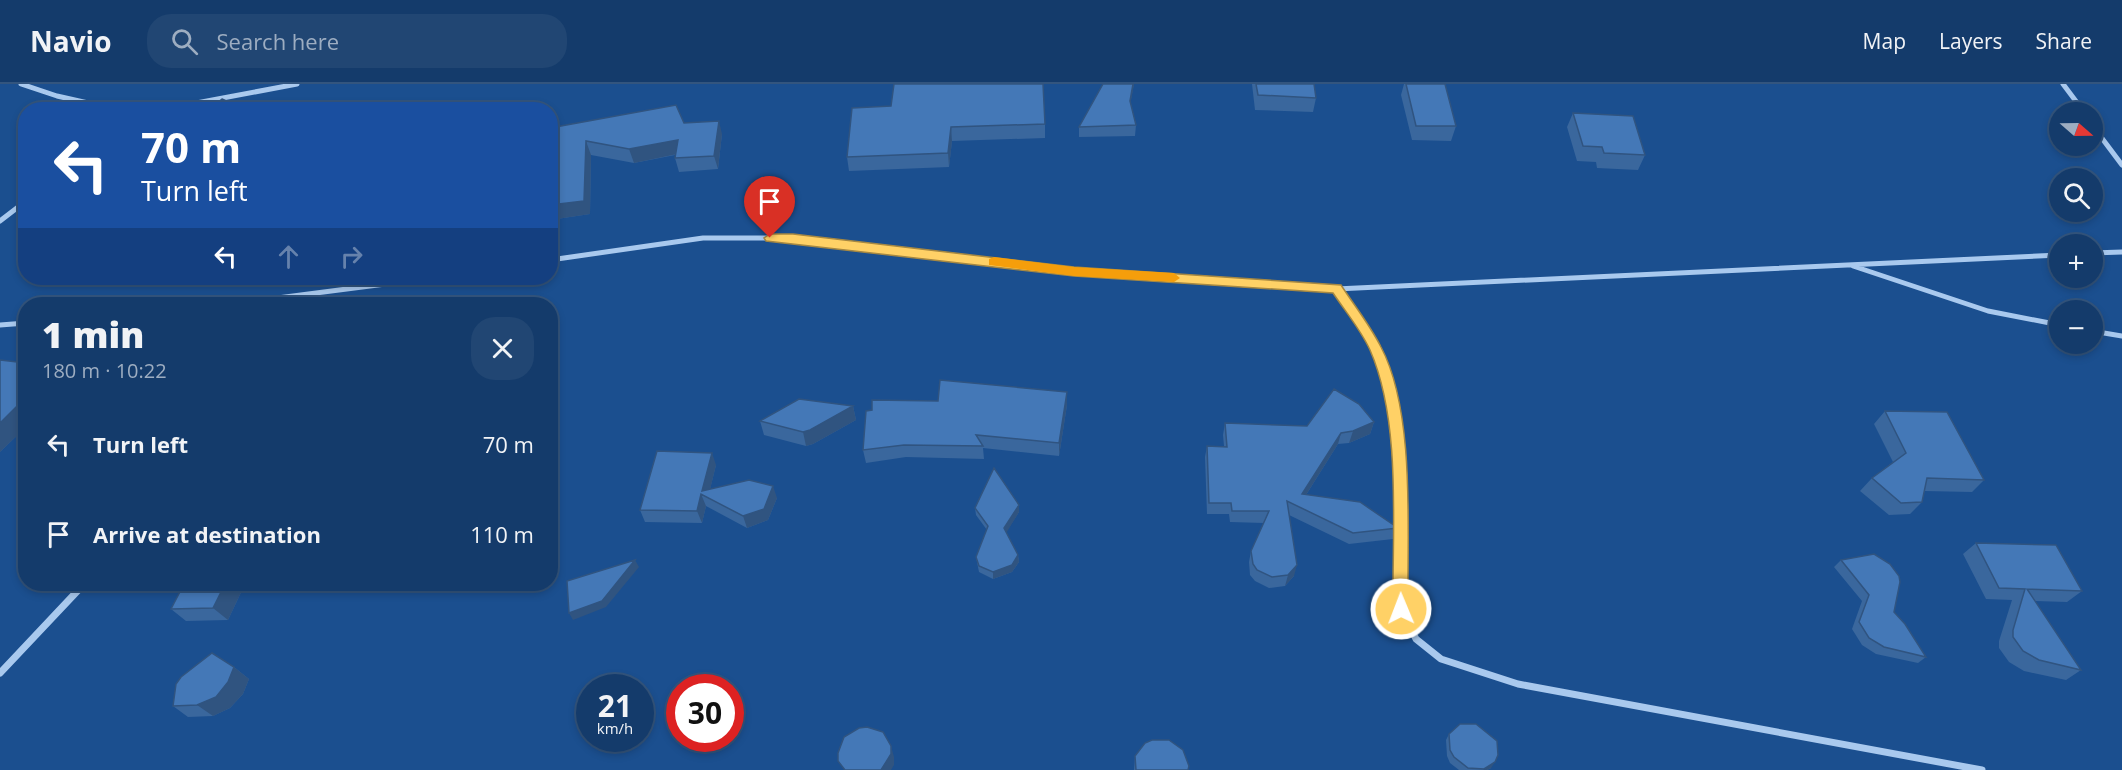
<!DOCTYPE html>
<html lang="en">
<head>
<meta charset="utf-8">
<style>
  :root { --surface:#143b6b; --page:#214673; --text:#f1f3f6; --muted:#9dadc1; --line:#33557e }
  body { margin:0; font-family:"Open Sans",sans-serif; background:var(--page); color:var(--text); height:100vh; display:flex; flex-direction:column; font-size:22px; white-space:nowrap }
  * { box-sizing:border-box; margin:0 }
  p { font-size:20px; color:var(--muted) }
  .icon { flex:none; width:33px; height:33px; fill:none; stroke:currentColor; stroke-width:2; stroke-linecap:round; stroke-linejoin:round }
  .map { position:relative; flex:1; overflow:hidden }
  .panel { position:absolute; left:18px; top:213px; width:540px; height:294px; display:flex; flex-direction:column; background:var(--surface); border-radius:24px; box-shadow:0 3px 9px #0003,0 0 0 2px var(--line) }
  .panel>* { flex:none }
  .guide { position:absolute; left:18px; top:18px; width:540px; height:183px; border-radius:24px; box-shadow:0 3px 9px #0003,0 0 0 2px var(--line); background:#1a4fa0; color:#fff; overflow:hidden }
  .needle { width:39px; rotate:110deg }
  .controls { position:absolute; left:2049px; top:18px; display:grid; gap:12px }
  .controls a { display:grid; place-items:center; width:54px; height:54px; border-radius:50%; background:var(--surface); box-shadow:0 3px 9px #0003,0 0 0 2px var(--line); font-size:30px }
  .speed { position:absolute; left:576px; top:590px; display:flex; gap:12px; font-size:30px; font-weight:700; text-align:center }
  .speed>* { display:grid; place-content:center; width:78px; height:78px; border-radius:50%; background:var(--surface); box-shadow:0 3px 9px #0003,0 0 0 2px var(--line); line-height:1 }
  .speed small { font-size:15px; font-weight:400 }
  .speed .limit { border:9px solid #d22; background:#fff; color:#111 }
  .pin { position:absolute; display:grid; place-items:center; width:51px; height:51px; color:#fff; margin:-62px -26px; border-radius:50% 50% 50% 0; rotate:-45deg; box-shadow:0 0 6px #0007 }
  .pin .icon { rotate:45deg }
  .me { position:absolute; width:66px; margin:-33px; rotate:359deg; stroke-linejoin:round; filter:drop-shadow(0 0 4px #0008) }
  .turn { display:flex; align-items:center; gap:21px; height:126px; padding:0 24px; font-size:27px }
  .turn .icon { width:78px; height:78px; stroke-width:2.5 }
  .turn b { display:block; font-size:42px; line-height:51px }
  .lanes { display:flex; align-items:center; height:57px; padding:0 24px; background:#0003; justify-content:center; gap:30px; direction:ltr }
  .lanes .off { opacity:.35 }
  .round { display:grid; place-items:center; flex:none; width:63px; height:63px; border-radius:24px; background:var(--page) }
  .overview { display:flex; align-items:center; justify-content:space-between; height:102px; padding:0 24px }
  h1 { font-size:36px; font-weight:800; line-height:45px }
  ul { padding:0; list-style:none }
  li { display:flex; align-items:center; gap:18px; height:90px; padding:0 24px }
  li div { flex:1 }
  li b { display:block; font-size:22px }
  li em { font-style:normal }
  header { display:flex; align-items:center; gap:36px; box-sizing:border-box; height:84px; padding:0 30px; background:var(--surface); border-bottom:2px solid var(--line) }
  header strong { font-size:28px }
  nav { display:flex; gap:33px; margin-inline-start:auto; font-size:21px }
  .search { width:420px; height:54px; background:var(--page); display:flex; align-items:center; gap:15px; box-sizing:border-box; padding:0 21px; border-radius:24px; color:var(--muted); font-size:22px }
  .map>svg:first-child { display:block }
</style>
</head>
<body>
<header>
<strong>Navio</strong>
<div class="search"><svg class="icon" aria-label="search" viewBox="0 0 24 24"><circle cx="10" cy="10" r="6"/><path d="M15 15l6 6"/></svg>Search here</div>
<nav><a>Map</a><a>Layers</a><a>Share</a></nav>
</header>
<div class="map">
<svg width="2122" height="686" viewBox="0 0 2122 686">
  <rect width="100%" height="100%" fill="#1b4f8f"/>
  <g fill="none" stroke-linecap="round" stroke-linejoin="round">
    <path stroke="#a9c9ee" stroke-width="5" d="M 21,0 L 57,12 L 119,26
      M 2063,0 L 2084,28
      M 159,26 L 297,0
      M 2092,41 L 2122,81
      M 0,137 L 26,117
      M 2092,169 L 2122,168
      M 550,176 L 703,154 L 793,154 L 1074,187 L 1336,205 L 2060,171
      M 1853,182 L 1988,227 L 2060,241
      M 1336,205 L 1376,264 L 1388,305
      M 230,220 L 432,194
      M 0,241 L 26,239
      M 2092,247 L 2122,252"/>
    <path stroke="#a9c9ee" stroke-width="7" d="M 1388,303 L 1398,367 L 1401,525 L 1416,555 L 1441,575 L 1518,600 L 1982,686
      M 0,589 L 84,500"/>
  </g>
  <path fill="#3a679d" d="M 1103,0 L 1134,0 L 1130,20 L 1136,41 L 1135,52 L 1079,53 L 1079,43 Z
    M 1252,0 L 1314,0 L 1316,14 L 1313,28 L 1255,26 Z
    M 1404,0 L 1445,0 L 1456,42 L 1451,57 L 1412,56 L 1401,11 Z
    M 852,24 L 1045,40 L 1045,54 L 952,57 L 949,83 L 849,87 L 847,73 Z
    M 1573,29 L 1645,71 L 1638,86 L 1597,84 L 1596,78 L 1577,77 L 1567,43 Z
    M 684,39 L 722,50 L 718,85 L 679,88 L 675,74 L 675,71 L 634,79 L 591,71 L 590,130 L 550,136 L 550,44 Z
    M 26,279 L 26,343 L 0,368 Z
    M 1067,308 L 1067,321 L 1059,372 L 983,364 L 984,375 L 906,373 L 866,379 L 863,366 L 938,317 Z
    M 853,322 L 856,336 L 813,360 L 806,362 L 764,351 L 760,337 Z
    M 1885,327 L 1984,396 L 1972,408 L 1924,407 L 1922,418 L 1910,430 L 1889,431 L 1860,407 L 1872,394 L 1893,378 L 1874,340 Z
    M 1374,338 L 1370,350 L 1349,359 L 1338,360 L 1306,411 L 1398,444 L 1393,455 L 1349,460 L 1289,431 L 1294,492 L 1285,502 L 1269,504 L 1255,497 L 1250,491 L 1249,478 L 1251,467 L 1264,439 L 1230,438 L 1229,430 L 1207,430 L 1205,373 L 1207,362 L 1224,362 L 1223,351 L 1225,339 L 1307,342 Z
    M 716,381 L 710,405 L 777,414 L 768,436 L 747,444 L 706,422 L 702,439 L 645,438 L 640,426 Z
    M 975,424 L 1019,428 L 1006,448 L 1018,471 L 1019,478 L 1012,488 L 993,495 L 979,488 L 976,473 L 987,446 L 976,431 Z
    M 1976,459 L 2082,507 L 2067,518 L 2035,517 L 2081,586 L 2066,596 L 2024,587 L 2009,578 L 1999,564 L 1999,557 L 2012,516 L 1986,515 L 1963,470 Z
    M 1841,476 L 1894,528 L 1926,573 L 1918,579 L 1876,570 L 1862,561 L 1852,545 L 1862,517 L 1834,483 Z
    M 245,500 L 228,536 L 186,537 L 171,525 Z
    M 234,583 L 249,595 L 243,610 L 230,624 L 213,632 L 188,633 L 173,622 Z
    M 1449,650 L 1491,684 L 1487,686 L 1459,686 L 1450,679 L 1447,672 L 1446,656 Z
    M 1135,672 L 1188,686 L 1134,686 Z"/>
  <path fill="#305480" d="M 1133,0 L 1134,0 L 1129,28 L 1130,17 Z
    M 719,37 L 722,50 L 718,85 L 714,72 Z
    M 951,43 L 952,57 L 949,83 L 948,69 Z
    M 678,56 L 682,69 L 634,79 L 629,65 Z
    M 586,57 L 591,71 L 590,130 L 550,136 L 550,121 Z
    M 1067,308 L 1067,321 L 1059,372 L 1059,359 Z
    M 26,317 L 26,329 L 19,324 Z
    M 853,322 L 856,336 L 813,360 L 806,362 L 803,348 Z
    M 16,323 L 26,332 L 26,343 L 0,368 L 0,339 Z
    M 1374,338 L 1370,350 L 1349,359 L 1353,347 Z
    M 1341,349 L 1338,360 L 1299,422 L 1302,410 Z
    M 712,369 L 716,381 L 708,414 L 702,407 Z
    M 773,402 L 777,414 L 768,436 L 747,444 L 743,432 Z
    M 701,410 L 706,422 L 702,439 L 697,427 Z
    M 1019,421 L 1019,428 L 1005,451 L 1004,444 Z
    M 1018,471 L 1019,478 L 1012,488 L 993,495 L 993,488 Z
    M 635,476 L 639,483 L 606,523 L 573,536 L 569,529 Z
    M 1297,481 L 1294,492 L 1285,502 L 1288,491 Z
    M 225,500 L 245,500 L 228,536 L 213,524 Z
    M 234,583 L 249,595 L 243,610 L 230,624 L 213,632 L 197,621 Z
    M 891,662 L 894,673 L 894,681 L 891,686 L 881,686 Z
    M 1495,678 L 1491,684 L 1487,686 L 1483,686 Z"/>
  <path fill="#4478b7" stroke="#305480" stroke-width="1.5" d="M 894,0 L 1043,0 L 1045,40 L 951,43 L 948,69 L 847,73 L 852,24 L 891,22 Z
    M 1103,0 L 1133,0 L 1130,17 L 1136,41 L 1079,43 Z
    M 1256,0 L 1314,0 L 1316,14 L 1258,11 Z
    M 1406,0 L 1445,0 L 1456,42 L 1416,42 Z
    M 222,15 L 240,23 L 241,26 L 208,26 Z
    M 676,21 L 684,39 L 719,37 L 714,72 L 675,74 L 678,56 L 629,65 L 586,57 L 584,117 L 550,121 L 550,44 Z
    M 1573,29 L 1633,32 L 1645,71 L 1604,69 L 1602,63 L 1583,62 Z
    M 0,276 L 26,279 L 26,317 L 19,324 L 16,323 L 0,339 Z
    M 940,296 L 1067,308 L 1059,359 L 976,351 L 983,362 L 904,361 L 863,366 L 866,327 L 872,326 L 872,316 L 938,317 Z
    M 1334,305 L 1359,320 L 1374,338 L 1353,347 L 1341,349 L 1302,410 L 1360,418 L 1398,444 L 1353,449 L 1287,417 L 1297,481 L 1288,491 L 1272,493 L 1257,486 L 1253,480 L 1251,467 L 1269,427 L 1232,427 L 1231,419 L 1209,419 L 1207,362 L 1227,363 L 1225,339 L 1307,342 Z
    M 799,315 L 853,322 L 810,346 L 803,348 L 760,337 Z
    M 1885,327 L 1947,328 L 1984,396 L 1927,394 L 1922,418 L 1901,419 L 1872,394 L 1906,369 Z
    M 657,367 L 712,369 L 702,407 L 749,396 L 773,402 L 764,425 L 743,432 L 701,410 L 697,427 L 640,426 Z
    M 994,384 L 1019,421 L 1004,444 L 1018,471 L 1012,481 L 993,488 L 979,482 L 976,473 L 988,442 L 975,424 Z
    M 1976,459 L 2056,461 L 2082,507 L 2027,505 L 2081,586 L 2039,576 L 2023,567 L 2013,553 L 2013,546 L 2025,505 L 1999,504 Z
    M 1874,470 L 1890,480 L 1899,492 L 1900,498 L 1894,528 L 1905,540 L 1926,573 L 1884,563 L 1869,554 L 1859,538 L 1869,511 L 1841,476 Z
    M 635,476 L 602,517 L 569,529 L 567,497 Z
    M 184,500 L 225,500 L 213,524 L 171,525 Z
    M 212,569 L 234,583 L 228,598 L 216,613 L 197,621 L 173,622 L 176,600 L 181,593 Z
    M 1460,640 L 1476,640 L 1497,657 L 1498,671 L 1495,678 L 1484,685 L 1468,684 L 1454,673 L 1450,666 L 1449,650 Z
    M 867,643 L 883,648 L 891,662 L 891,670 L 881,686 L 845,686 L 838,677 L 838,669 L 844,653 L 859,644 Z
    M 1152,656 L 1169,656 L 1183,666 L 1189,682 L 1188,686 L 1136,686 L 1135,672 L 1145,659 Z"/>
  <path fill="#ffd166" stroke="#a68842" stroke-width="1.5" d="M 770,150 L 793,150 L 1074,183 L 1341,201 C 1354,221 1370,241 1381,263 C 1416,329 1407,450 1408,525 L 1406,530 L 1395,530 L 1393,525 C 1392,447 1402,339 1370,266 C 1361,246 1345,227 1333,209 L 1074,192 L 766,157 L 764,154 Z"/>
  <path fill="#f59e0b" d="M 994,173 L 1074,183 L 1174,189 L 1180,194 L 1174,198 L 1074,192 L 989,181 L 989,175 Z"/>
</svg>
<div class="controls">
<a><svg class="needle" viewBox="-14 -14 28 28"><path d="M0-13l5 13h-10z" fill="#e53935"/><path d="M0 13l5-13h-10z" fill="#9dadc1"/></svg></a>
<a><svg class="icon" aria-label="search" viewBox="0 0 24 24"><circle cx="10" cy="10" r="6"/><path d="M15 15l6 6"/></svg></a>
<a>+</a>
<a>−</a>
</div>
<div class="speed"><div>21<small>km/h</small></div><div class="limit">30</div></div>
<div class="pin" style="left:770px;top:154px;background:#d93025"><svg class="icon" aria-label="arrive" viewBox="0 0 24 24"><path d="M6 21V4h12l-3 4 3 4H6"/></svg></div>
<svg class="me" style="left:1401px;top:525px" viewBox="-20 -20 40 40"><circle r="17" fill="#ffd166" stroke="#fff" stroke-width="3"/><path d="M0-11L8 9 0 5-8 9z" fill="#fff"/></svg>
<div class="guide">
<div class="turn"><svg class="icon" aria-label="left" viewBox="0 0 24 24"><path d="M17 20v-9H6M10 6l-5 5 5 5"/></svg><div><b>70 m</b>Turn left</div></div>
<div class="lanes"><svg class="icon" aria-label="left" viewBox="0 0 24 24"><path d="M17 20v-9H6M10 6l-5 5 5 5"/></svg><svg class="icon off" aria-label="ahead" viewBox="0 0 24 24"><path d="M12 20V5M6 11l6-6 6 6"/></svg><svg class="icon off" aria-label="right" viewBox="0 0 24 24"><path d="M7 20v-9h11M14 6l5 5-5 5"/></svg></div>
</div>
<section class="panel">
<div class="overview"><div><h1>1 min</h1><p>180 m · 10:22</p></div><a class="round"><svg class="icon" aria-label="close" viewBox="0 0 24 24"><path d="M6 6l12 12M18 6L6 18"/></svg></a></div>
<ul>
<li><svg class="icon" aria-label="left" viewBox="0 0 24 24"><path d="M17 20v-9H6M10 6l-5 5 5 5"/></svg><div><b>Turn left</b></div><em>70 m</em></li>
<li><svg class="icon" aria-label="arrive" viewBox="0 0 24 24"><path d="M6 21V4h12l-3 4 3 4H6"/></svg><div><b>Arrive at destination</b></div><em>110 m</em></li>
</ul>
</section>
</div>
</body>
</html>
